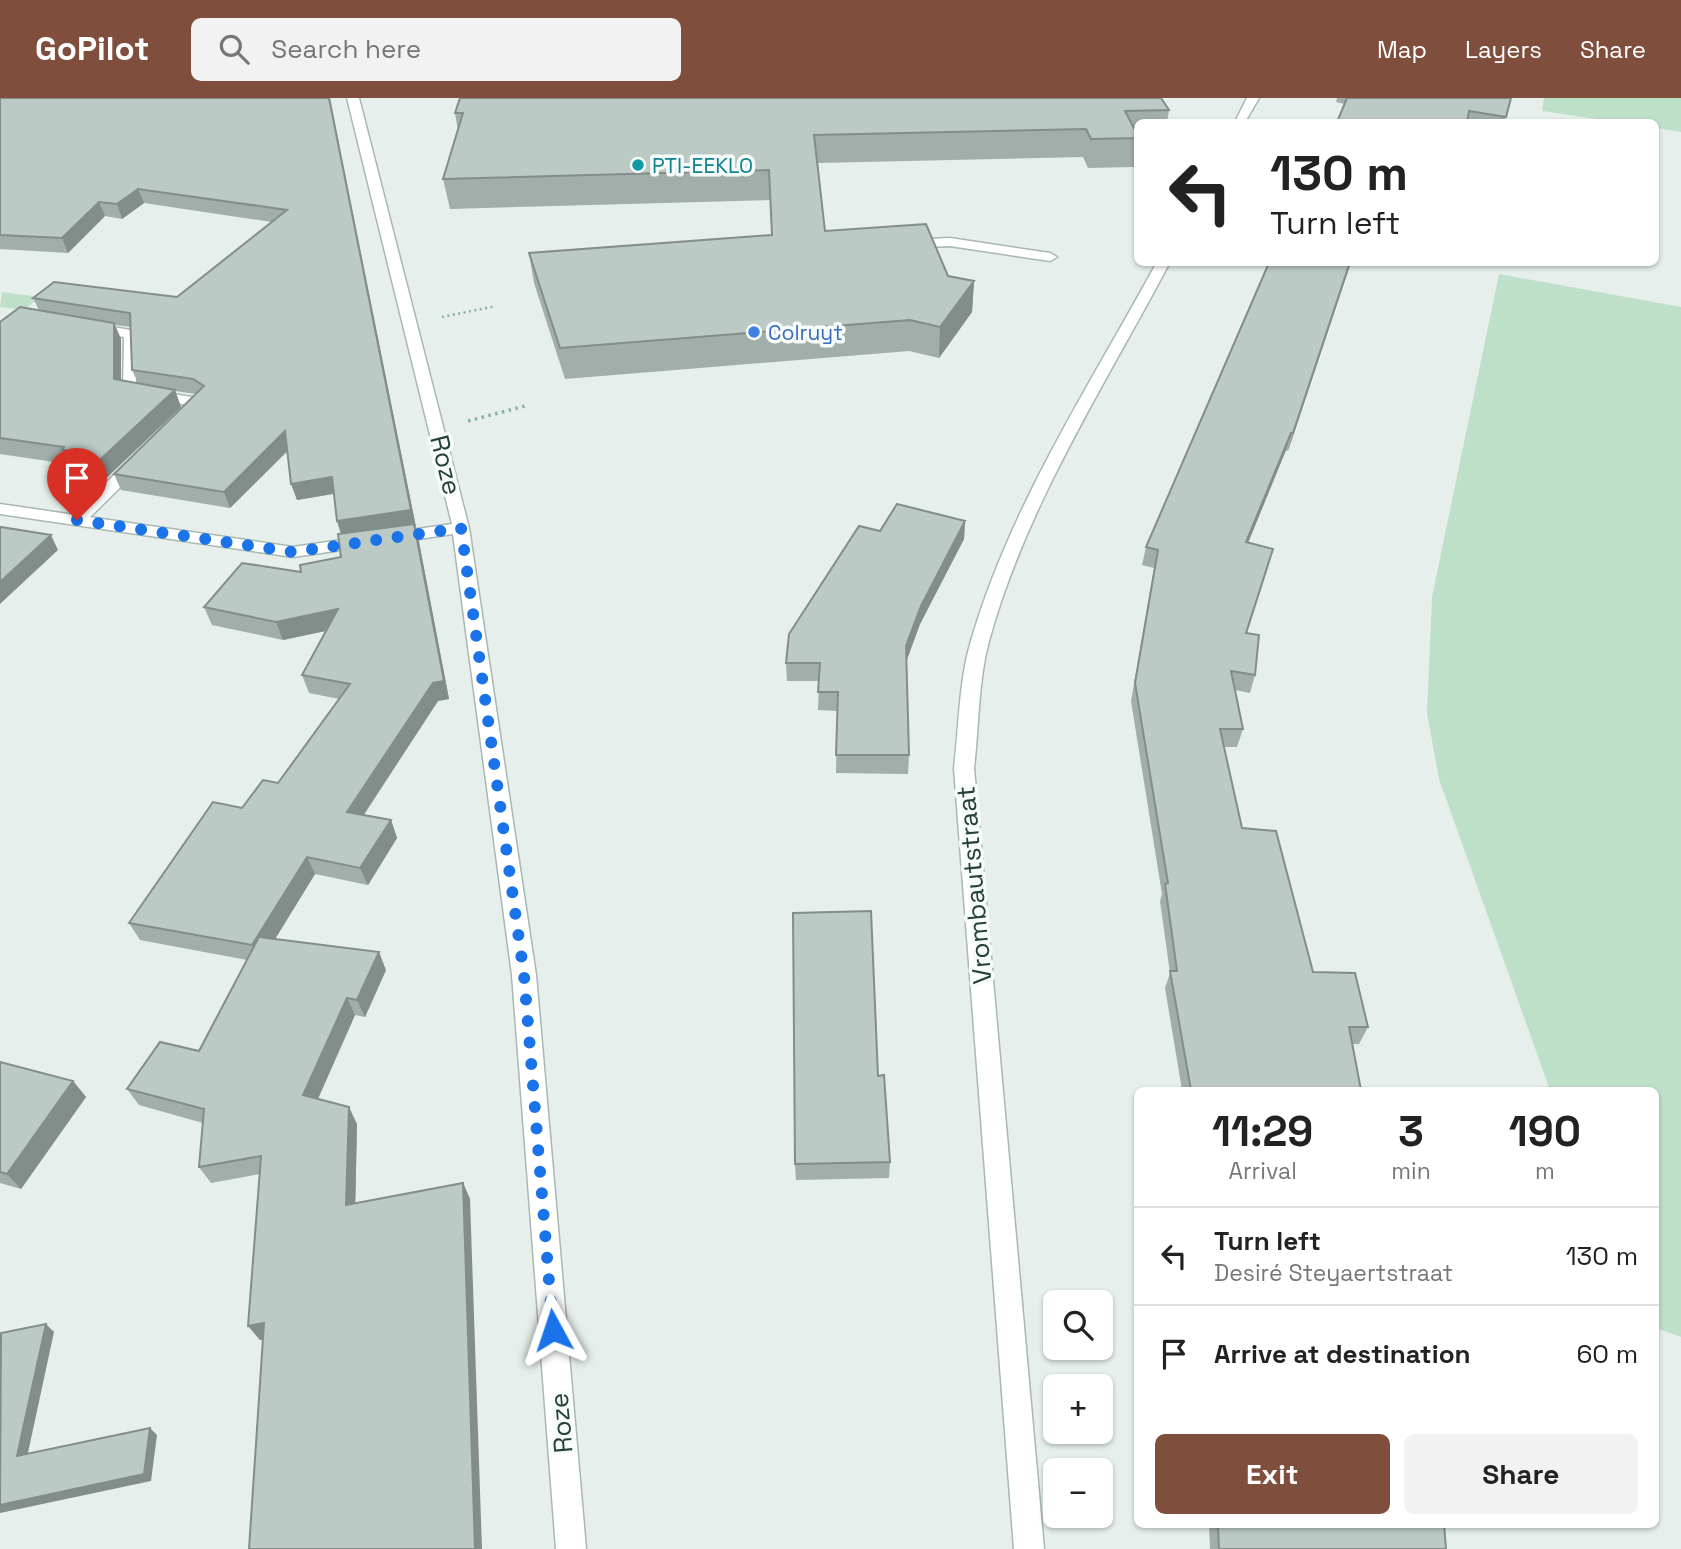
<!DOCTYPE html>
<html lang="en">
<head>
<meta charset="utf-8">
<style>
  :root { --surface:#fff; --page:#f2f2f2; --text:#222; --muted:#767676; --line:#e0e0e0; --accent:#804e3d }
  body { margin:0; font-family:"Space Grotesk",sans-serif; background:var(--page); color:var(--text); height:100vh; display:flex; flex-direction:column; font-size:26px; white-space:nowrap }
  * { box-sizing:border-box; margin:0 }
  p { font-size:23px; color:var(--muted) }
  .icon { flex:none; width:38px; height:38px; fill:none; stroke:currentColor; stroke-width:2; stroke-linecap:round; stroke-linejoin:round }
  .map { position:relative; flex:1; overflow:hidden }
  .sheet { position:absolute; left:1134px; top:989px; width:525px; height:441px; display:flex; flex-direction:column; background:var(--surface); border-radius:10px; box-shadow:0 2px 5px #0004 }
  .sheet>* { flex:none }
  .guide { position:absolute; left:1134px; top:21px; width:525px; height:147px; border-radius:10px; box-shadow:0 2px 5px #0004; background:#fff; color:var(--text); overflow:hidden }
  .buttons { position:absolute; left:1043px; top:1192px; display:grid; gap:14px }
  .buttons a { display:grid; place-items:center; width:70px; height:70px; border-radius:10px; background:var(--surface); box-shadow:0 2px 5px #0004; font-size:35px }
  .pin { position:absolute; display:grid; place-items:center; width:60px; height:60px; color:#fff; margin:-72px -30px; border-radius:50% 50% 50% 0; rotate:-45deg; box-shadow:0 0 7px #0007 }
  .pin .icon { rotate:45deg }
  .me { position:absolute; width:77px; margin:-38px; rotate:355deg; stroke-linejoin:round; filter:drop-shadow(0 0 5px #0008) }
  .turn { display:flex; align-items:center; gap:24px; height:147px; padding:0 21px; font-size:32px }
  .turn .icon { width:91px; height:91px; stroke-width:2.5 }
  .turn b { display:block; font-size:49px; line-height:60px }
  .eta { display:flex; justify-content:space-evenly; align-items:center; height:119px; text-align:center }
  .eta b { font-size:42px; font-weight:700; line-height:49px }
  .primary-button { display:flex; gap:14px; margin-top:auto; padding:14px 21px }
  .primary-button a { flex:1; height:80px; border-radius:10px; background:var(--accent); color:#fff; font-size:28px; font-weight:700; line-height:80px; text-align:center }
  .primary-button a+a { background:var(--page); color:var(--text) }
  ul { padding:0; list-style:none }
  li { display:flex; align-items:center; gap:21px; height:98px; padding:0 21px; border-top:2px solid var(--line) }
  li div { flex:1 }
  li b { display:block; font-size:26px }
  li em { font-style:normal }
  header { display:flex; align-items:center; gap:42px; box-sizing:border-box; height:98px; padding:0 35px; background:var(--accent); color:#fff }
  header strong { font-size:33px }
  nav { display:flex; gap:38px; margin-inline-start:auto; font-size:24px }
  .search { width:490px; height:63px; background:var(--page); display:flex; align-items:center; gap:18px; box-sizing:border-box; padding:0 24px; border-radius:10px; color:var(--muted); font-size:26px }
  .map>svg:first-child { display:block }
</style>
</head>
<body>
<header>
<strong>GoPilot</strong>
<div class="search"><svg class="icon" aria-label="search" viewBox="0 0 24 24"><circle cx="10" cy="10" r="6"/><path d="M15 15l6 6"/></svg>Search here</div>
<nav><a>Map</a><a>Layers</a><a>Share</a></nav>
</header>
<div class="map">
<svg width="1681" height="1451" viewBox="0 0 1681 1451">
  <rect width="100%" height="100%" fill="#e6efeb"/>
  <path fill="#bfe0c8" d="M 1544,0 L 1681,0 L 1681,34 L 1656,30 L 1656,24 L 1617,24 L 1542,13 Z
    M 1499,176 L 1681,209 L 1681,1239 L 1656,1230 L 1656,992 L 1550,992 L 1439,681 L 1427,615 L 1432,499 Z
    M 2,194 L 40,199 L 24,212 L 0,209 Z"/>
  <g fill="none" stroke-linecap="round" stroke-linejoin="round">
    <defs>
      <path id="service" d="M 950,140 L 1050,155 L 1057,159 L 1050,163 L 950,148 L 906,150 L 899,146 L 906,142 Z
        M 90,225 L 136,233 L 136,290 L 204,301 L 204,307 L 187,321 L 179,316 L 188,307 L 123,296 L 124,239 L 85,232 L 85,226 Z
        M 138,358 L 146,363 L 144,366 L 83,426 L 71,426 L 69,422 L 71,418 L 132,360 Z"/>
      <path id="minor" d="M 347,0 L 359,0 L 469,430 L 536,877 L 586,1451 L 556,1451 L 512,877 L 453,436 L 293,459 L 0,416 L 0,406 L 293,449 L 452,426 Z"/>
      <path id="tertiary" d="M 1247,0 L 1259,0 L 1245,24 L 1235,24 Z
        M 1157,164 L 1170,164 C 1105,287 1026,408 989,543 C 978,583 979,629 974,670 L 1044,1451 L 1014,1451 L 954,670 C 959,629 959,582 971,543 C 1010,408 1090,287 1157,164 Z"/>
    </defs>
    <use href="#service" stroke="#a8b8b2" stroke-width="3"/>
    <use href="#minor" stroke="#a8b8b2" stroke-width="3"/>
    <use href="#tertiary" stroke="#a8b8b2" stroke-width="3"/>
    <path stroke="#86b3a5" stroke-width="2.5" stroke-dasharray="2 3.5" stroke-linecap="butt" d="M 442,219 L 496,208"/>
    <path stroke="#86b3a5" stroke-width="3.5" stroke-dasharray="2.5 4.5" stroke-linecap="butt" d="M 468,323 L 525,308"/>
    <use href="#service" fill="#fff" fill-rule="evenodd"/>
    <use href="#minor" fill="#fff" fill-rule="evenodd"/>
    <use href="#tertiary" fill="#fff" fill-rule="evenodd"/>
  </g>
  <path fill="#a1aea9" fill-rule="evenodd" d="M 0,0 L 330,0 L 416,429 L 415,429 L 419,444 L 449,601 L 438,603 L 364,717 L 391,722 L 397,740 L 368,787 L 315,776 L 275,841 L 386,872 L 365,919 L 355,917 L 318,1001 L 357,1026 L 355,1105 L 463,1085 L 470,1101 L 263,1241 L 260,1242 L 248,1228 L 260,1076 L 211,1085 L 199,1069 L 203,1025 L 139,1007 L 127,991 L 199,953 L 247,862 L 140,842 L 129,825 L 242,710 L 278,685 L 339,601 L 309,595 L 302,577 L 326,533 L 283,542 L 212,527 L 204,509 L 341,459 L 341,436 L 337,423 L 334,396 L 297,402 L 288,353 L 230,410 L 121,392 L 114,376 L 196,296 L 175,293 L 181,309 L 98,388 L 75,384 L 67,367 L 68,366 L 0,356 L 0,224 L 39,212 L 33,200 L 177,199 L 272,124 L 144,105 L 122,121 L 105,118 L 68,155 L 0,151 ZM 115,227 L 131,229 L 132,272 L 138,285 L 121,282 L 121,241 Z
    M 1337,0 L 1511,0 L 1504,24 L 1337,24 L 1345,6 L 1336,4 Z
    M 1169,12 L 1167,24 L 1138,24 L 1138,47 L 1134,69 L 1088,70 L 1083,59 L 818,65 L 825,133 L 948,178 L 974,183 L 972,214 L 939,260 L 909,253 L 565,281 L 534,185 L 529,155 L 772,137 L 770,102 L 450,111 L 443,81 L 458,33 L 455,15 Z
    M 1274,164 L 1351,164 L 1288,353 L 1286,352 L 1248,445 L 1268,469 L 1247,535 L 1255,577 L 1250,595 L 1235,592 L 1243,631 L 1237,649 L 1224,649 L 1242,730 L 1313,874 L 1368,929 L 1359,946 L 1353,946 L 1361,992 L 1182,992 L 1165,890 L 1170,875 L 1160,803 L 1162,796 L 1131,603 L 1154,470 L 1142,467 L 1146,449 Z
    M 965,423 L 964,441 L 920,526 L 906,564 L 909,657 L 908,676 L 836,675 L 837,613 L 818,612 L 819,583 L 787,583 L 786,565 L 880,433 Z
    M 0,964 L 73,983 L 86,999 L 21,1091 L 0,1085 Z
    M 878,978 L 890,1064 L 889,1080 L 796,1082 L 795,1066 Z
    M 1209,1426 L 1444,1426 L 1446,1451 L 1210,1451 Z"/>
  <path fill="#838d89" d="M 329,0 L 416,429 L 415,429 L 419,444 L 449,601 L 438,603 L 354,731 L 347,714 L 433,585 L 342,439 L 337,423 Z
    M 138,91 L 144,105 L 122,121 L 117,106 Z
    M 99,104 L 105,118 L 68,155 L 62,140 Z
    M 1350,164 L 1351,164 L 1288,353 L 1293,335 Z
    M 974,183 L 972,214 L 939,260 L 940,229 Z
    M 114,225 L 121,241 L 121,298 L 114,281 Z
    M 175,292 L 181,309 L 98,388 L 90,371 Z
    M 285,333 L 291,349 L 230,410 L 224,394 Z
    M 1291,335 L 1286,352 L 1241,462 L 1246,444 Z
    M 332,379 L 337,395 L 297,402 L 291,386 Z
    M 965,423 L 964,441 L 920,526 L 905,567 L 906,548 L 921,508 Z
    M 51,437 L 58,452 L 0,506 L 0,484 Z
    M 338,511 L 344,529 L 283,542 L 276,524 Z
    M 391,722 L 397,740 L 368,787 L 360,770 Z
    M 307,759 L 315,776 L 261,864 L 252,847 Z
    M 379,854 L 386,872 L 365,919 L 357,902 Z
    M 347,900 L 355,917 L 312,1014 L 303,997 Z
    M 73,983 L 86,999 L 21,1091 L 7,1076 Z
    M 349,1009 L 357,1026 L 355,1122 L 346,1107 Z
    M 463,1085 L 470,1101 L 482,1451 L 475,1451 Z
    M 264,1225 L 275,1239 L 260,1242 L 248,1228 Z
    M 46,1226 L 54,1234 L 26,1364 L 17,1358 Z
    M 150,1330 L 157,1337 L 151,1383 L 0,1415 L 0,1407 Z"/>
  <path fill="#bbcac4" stroke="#838d89" stroke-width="2" d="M 0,0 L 329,0 L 411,412 L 337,423 L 332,379 L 291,386 L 285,333 L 224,394 L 114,376 L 204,288 L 193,281 L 132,272 L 130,215 L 33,200 L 54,184 L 177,199 L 287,112 L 138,91 L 117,106 L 99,104 L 62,140 L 0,137 Z
    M 460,0 L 1161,0 L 1169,12 L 1125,13 L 1138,38 L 1138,40 L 1091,41 L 1086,31 L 814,37 L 825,133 L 926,126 L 948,178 L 974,183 L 940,229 L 910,222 L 560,250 L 529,155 L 772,137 L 769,72 L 443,81 L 463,15 L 455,15 Z
    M 1347,0 L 1511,0 L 1506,19 L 1469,13 L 1467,24 L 1337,24 Z
    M 1274,164 L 1350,164 L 1293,335 L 1291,335 L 1246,444 L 1273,451 L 1246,535 L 1259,537 L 1255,577 L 1231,573 L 1243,631 L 1220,631 L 1242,730 L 1276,733 L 1313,874 L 1355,875 L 1368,929 L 1349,929 L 1361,992 L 1191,992 L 1170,873 L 1177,873 L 1165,786 L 1168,785 L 1135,585 L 1158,452 L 1146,449 L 1268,167 L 1273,167 Z
    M 20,209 L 114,225 L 114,281 L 175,292 L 90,371 L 67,367 L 81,354 L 62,352 L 64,349 L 0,340 L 0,224 Z
    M 897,406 L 965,423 L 921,508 L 906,548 L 909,657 L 836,657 L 838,594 L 818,594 L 820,565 L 786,565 L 789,536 L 859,428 L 880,433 Z
    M 414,426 L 444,583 L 433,585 L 347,714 L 391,722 L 360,770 L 307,759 L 252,847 L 129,825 L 213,704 L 242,710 L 263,682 L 278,685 L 350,586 L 302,577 L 338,511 L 276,524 L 204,509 L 242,465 L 301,474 L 300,467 L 341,459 L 338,436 Z
    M 1,429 L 51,437 L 0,484 L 0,430 Z
    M 871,813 L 878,978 L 884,977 L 890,1064 L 795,1066 L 793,815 Z
    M 259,839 L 379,854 L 357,902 L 347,900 L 303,997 L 349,1009 L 346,1107 L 463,1085 L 475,1451 L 249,1451 L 264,1225 L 248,1228 L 261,1058 L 199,1069 L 204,1011 L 127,991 L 160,944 L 199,953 Z
    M 0,964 L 73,983 L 7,1076 L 0,1074 Z
    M 46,1226 L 17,1358 L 150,1330 L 144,1376 L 0,1407 L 1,1235 Z
    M 1218,1426 L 1444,1426 L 1446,1451 L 1219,1451 Z"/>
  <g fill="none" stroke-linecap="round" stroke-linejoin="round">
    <path stroke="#1a73e8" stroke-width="12" stroke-dasharray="0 21.6" d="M 77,422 L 293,454 L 461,430 L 524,877 L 553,1232"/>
  </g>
  <circle fill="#0f9aa8" stroke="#f7fbf9" stroke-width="2.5" cx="638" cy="67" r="7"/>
  <circle fill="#3f7fe0" stroke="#f7fbf9" stroke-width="2.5" cx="754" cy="234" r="7"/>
  <g text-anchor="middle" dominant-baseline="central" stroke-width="7" stroke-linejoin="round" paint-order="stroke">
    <g font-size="21" fill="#0d838f" stroke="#f7fbf9" text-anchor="start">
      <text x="652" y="67">PTI-EEKLO</text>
    </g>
    <g font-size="21" fill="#366cbe" stroke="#f7fbf9" text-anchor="start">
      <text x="768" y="234">Colruyt</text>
    </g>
    <g font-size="26" fill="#24423a" stroke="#f7fbf9">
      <text transform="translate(446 367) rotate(76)">Roze</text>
      <text transform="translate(974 787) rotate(-95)">Vrombautstraat</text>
      <text transform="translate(561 1325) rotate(-95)">Roze</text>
    </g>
  </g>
</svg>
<div class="buttons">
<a><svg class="icon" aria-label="search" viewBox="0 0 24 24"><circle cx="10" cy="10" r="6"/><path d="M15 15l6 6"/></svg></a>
<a>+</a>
<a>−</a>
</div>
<div class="pin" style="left:77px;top:422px;background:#d93025"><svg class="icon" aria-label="arrive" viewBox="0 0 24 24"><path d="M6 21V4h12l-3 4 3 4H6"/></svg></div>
<svg class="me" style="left:553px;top:1232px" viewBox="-20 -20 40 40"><path d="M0-17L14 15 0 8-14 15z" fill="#1a73e8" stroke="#fff" stroke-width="4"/></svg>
<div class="guide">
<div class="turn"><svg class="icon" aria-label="left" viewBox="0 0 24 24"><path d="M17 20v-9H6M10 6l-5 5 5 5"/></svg><div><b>130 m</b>Turn left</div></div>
</div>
<section class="sheet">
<div class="eta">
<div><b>11:29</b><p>Arrival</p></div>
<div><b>3</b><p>min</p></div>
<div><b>190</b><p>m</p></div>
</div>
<ul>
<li><svg class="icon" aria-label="left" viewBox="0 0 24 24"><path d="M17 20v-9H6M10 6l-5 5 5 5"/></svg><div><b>Turn left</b><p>Desiré Steyaertstraat</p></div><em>130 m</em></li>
<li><svg class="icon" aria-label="arrive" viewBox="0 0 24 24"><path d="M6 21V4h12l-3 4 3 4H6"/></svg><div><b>Arrive at destination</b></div><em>60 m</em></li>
</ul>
<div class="primary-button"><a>Exit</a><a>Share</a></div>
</section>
</div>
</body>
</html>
